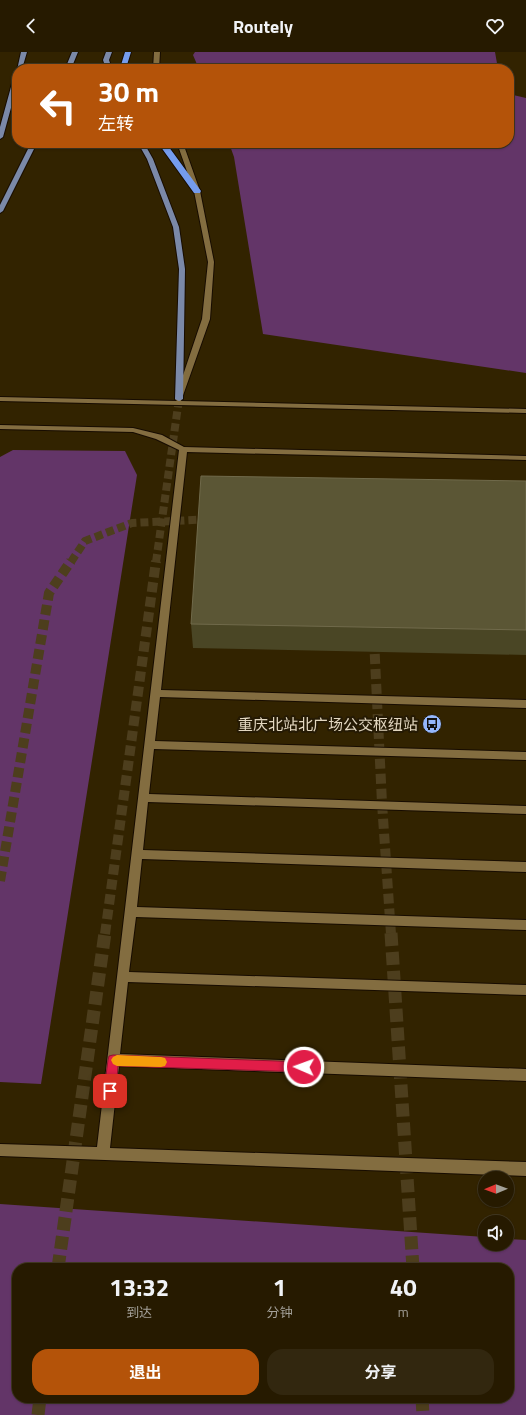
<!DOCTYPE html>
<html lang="zh">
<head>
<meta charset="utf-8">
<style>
  :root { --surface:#261a00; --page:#32270f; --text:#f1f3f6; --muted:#a4a199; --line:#423822; --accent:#b45309 }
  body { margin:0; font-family:"Titillium Web","Noto Sans SC",sans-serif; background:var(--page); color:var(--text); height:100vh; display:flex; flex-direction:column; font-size:15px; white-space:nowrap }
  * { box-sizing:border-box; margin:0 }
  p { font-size:13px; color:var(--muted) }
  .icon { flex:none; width:22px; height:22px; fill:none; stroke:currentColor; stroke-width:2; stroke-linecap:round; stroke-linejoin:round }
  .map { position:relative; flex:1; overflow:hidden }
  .sheet { position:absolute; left:12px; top:1211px; width:502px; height:140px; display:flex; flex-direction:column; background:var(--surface); border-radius:16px; box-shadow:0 1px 3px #0004,0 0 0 1px var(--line) }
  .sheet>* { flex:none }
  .banner { position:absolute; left:12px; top:12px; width:502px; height:84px; border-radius:16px; box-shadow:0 1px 3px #0004,0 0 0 1px var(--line); background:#b45309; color:#fff; overflow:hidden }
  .needle { width:26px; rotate:269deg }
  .fabs { position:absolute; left:478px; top:1119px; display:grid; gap:8px }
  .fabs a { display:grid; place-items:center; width:36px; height:36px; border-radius:50%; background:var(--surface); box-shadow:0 1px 3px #0004,0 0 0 1px var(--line); font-size:20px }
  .pin { position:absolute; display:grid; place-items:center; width:34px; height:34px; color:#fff; margin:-17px; border-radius:8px; box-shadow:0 2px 6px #0006 }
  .me { position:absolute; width:44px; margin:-22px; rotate:272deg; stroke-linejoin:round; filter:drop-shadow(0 0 3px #0008) }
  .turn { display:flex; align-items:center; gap:14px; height:84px; padding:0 20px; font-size:18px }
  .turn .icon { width:52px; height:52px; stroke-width:2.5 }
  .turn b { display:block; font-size:28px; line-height:34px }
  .eta { display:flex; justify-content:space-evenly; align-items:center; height:68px; text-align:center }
  .eta b { font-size:24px; font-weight:700; line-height:28px }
  .cta { display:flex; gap:8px; margin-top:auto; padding:8px 20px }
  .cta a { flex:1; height:46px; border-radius:16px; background:var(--accent); color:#fff; font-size:16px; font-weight:700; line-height:46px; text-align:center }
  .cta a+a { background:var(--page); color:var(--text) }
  header { display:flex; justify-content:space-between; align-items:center; height:52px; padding:0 20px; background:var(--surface); font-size:18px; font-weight:700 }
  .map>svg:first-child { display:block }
</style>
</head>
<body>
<header><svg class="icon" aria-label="back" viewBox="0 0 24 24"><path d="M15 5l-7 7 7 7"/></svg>Routely<svg class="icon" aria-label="heart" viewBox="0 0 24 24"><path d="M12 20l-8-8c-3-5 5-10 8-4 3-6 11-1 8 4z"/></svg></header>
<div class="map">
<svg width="526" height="1363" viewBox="0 0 526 1363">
  <rect width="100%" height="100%" fill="#322300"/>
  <path fill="#633568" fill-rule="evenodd" d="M 195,0 L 495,0 L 498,17 L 199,17 L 193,3 Z
    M 509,42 L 526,46 L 526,321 L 263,282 L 234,105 L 229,91 L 509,91 Z
    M 13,398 L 125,399 L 137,423 L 41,1032 L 0,1030 L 0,405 Z
    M 0,1152 L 485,1185 L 485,1192 L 507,1192 L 507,1187 L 526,1188 L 526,1363 L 0,1363 ZM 17,1216 L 509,1216 L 509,1346 L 17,1346 Z"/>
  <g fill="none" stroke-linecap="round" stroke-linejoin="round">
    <path stroke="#4d3e1d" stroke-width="8" stroke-dasharray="8 4" stroke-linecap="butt" d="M 71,510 L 85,489 L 132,471 L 212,467
      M 156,510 L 179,347"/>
    <path stroke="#4d3e1d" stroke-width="10" stroke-dasharray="10 5" stroke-linecap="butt" d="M 374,587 L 382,751 L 391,882
      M 0,829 L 49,541 L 71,509
      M 105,882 L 156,509"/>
    <path stroke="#4d3e1d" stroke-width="13" stroke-dasharray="13 6" stroke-linecap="butt" d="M 391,881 L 413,1216
      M 58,1216 L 105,881
      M 422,1346 L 423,1363
      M 38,1363 L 40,1346"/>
    <defs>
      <path id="minor" d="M 154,0 L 160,0 L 159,17 L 153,17 Z
        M 177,91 L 183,91 L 200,139 L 214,210 L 210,267 L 181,349 L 526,357 L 526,361 L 0,349 L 0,345 L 177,349 L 175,347 L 202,267 L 208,210 L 194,139 Z
        M 0,373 L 133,376 L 162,383 L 184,395 L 526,404 L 526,408 L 187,400 L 161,638 L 526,648 L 526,656 L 160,645 L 155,689 L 526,700 L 526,708 L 154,697 L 149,742 L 526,754 L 526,762 L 148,750 L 143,798 L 526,810 L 526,820 L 142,807 L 137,855 L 526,868 L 526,878 L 136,865 L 129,920 L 526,933 L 526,943 L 128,930 L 120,1002 L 526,1017 L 526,1029 L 119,1014 L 110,1096 L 526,1110 L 526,1124 L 0,1104 L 0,1092 L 97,1095 L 179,398 L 156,387 L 133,380 L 0,377 Z"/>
      <path id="major" d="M 21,0 L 27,0 L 22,17 L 17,18 Z
        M 72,0 L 78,0 L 71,17 L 65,17 Z
        M 106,0 L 112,0 L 109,8 L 112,17 L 106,17 L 103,8 Z
        M 17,22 L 17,34 L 3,85 L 0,87 L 0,75 L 14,24 Z
        M 31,91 L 37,91 L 3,159 L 0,161 L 0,153 Z
        M 138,91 L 144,91 L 153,107 L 179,175 L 185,217 L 183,347 L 179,349 L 175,347 L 179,217 L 173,175 L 147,107 Z"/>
      <path id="highway" d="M 125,0 L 131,0 L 127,13 L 129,17 L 123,17 L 121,13 Z
        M 158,91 L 166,91 L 201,139 L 200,141 L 194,141 Z"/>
    </defs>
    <use href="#minor" stroke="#170c00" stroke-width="2"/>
    <use href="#major" stroke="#170c00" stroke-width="2"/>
    <use href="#highway" stroke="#170c00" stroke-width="2"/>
    <use href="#minor" fill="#836d40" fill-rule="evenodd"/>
    <use href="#major" fill="#7b89a8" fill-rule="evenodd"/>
    <use href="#highway" fill="#759ced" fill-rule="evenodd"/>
  </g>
  <path fill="#4a4625" d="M 526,429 L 526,603 L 193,596 L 191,572 Z"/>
  <path fill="#5b5635" stroke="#706a4b" d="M 201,424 L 526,429 L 526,578 L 191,572 Z"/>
  <path fill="#e11d48" stroke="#92132f" d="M 113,1003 L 304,1010 L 308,1011 L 309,1015 L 308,1019 L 304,1020 L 118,1014 L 116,1039 L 114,1043 L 110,1045 L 106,1043 L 104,1039 L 108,1008 L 109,1004 Z"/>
  <path fill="#f59e0b" d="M 117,1003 L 161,1005 L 165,1006 L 167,1010 L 165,1014 L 161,1015 L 117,1014 L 113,1012 L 111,1008 L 113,1005 Z"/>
  <defs>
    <symbol id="bus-disc" viewBox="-11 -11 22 22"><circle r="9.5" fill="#94b7fd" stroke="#251a04"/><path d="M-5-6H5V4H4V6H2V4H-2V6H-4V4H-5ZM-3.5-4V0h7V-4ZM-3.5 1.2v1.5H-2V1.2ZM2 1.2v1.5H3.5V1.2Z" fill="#111"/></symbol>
  </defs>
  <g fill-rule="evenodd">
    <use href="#bus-disc" x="421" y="661" width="22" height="22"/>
  </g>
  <g text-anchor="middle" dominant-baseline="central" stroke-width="4" stroke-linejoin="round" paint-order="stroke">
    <g font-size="15" fill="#e3d7c0" stroke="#251a04" text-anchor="end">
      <text x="418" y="672">重庆北站北广场公交枢纽站</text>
    </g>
  </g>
</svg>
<div class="fabs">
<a><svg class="needle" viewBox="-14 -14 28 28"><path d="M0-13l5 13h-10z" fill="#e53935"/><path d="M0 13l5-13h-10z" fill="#a4a199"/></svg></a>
<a><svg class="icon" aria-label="sound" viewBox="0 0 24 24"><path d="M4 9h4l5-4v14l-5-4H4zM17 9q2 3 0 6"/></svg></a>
</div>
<div class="pin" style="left:110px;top:1039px;background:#d93025"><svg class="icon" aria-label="arrive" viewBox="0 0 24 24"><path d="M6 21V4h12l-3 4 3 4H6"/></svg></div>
<svg class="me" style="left:304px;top:1015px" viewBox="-20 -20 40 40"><circle r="17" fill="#e11d48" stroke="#fff" stroke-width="3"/><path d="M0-11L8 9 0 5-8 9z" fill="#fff"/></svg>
<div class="banner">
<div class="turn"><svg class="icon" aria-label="left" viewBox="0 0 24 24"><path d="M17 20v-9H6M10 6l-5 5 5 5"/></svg><div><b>30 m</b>左转</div></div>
</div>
<section class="sheet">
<div class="eta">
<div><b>13:32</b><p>到达</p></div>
<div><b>1</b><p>分钟</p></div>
<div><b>40</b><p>m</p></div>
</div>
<div class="cta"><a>退出</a><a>分享</a></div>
</section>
</div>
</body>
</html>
